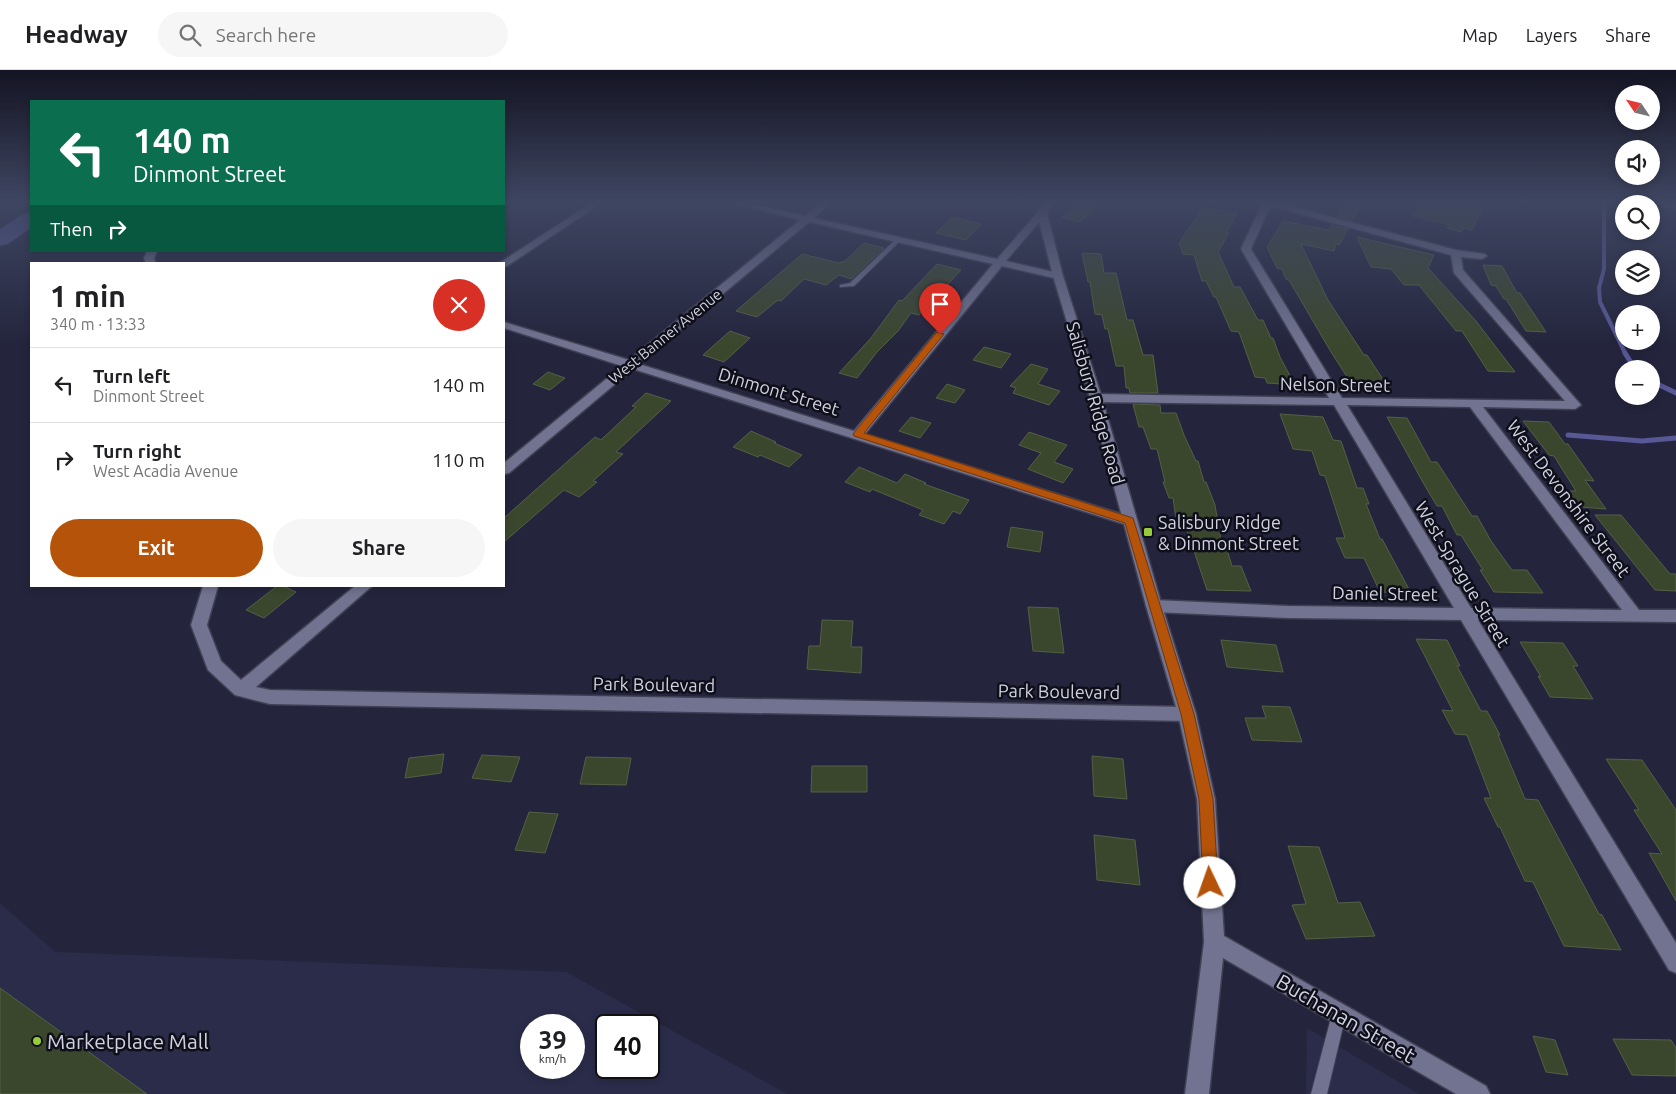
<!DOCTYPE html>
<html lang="en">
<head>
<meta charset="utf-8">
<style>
  :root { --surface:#fff; --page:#f6f6f6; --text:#202124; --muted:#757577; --line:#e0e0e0; --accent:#b45309 }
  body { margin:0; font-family:Ubuntu,sans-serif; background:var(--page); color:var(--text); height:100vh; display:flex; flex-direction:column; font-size:19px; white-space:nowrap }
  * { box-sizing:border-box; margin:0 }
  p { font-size:16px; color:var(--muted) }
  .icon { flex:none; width:28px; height:28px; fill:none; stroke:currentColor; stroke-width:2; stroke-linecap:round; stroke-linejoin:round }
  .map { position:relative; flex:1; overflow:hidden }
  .details { position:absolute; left:30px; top:192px; width:475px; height:325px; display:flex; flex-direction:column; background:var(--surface); border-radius:0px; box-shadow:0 2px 8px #0003 }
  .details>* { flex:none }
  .guide { position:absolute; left:30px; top:30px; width:475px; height:152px; border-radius:0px; box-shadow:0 2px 8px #0003; background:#0b6e4f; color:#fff; overflow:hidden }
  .needle { width:32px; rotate:305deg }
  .buttons { position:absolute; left:1615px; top:15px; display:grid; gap:10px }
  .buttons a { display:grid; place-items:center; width:45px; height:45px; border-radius:50%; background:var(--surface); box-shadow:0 2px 8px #0003; font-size:25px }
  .speed { position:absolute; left:520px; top:944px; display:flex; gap:10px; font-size:25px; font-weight:700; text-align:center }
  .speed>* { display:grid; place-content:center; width:65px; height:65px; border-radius:50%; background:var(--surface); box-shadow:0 2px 8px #0003; line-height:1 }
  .speed small { font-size:12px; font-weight:400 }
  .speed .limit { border:2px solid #111; border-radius:8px; background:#fff; color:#111 }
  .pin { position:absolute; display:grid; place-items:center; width:42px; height:42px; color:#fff; margin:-51px -21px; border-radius:50% 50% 50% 0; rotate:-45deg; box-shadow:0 0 5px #0007 }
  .pin .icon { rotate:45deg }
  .me { position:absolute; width:55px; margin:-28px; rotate:357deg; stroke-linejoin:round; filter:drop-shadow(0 0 4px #0008) }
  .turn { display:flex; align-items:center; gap:18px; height:105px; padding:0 20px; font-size:22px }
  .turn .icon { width:65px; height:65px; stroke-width:2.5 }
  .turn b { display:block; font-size:35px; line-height:42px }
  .then { display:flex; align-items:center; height:48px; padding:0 20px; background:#0003; gap:10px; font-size:19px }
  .round { display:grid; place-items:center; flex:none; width:52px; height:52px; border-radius:26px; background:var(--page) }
  .headline { display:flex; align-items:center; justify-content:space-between; height:85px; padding:0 20px }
  h1 { font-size:30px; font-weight:700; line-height:38px }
  .primary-button { display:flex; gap:10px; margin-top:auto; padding:10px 20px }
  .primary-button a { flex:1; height:58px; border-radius:30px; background:var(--accent); color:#fff; font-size:20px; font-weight:700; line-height:58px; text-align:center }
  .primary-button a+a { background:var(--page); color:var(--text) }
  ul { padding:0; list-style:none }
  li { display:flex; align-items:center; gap:15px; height:75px; padding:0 20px; border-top:1px solid var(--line) }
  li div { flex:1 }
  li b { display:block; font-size:19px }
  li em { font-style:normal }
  header { display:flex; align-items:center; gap:30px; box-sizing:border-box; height:70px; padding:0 25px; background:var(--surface); border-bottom:1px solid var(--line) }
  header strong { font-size:24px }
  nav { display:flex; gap:28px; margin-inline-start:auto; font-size:18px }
  .search { width:350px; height:45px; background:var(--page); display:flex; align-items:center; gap:12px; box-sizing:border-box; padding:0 18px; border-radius:28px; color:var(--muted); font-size:19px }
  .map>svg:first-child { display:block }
</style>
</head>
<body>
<header>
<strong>Headway</strong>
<div class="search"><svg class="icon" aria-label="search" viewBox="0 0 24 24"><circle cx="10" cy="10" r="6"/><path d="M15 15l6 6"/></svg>Search here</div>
<nav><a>Map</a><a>Layers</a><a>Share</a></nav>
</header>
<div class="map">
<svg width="1676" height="1024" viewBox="0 0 1676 1024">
  <rect width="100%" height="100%" fill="#24253d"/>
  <path fill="#2b2c4a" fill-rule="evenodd" d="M 0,833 L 55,882 L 566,902 L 787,1024 L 0,1024 ZM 531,955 L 574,955 L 574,998 L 531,998 ZM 606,955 L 649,955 L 649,998 L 606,998 Z
    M 1307,958 L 1419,1024 L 1306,1024 Z"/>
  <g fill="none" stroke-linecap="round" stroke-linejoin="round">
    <path stroke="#585897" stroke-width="4" d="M 1604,138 L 1604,199 L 1599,218 L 1600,232 L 1626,285"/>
    <path stroke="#585897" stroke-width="5" d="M 1625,283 L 1635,299
      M 1651,311 L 1676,323
      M 1568,365 L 1642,371 L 1676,368"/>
    <path fill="#585897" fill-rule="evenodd" d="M 31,142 L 31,158 L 8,174 L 0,176 L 0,159 L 23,144 Z"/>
  </g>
  <path fill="#3b472d" stroke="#546045" d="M 1079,132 L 1101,132 L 1080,152 L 1062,147 Z
    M 1422,132 L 1451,132 L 1482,139 L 1472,160 L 1464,158 L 1461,162 L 1447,158 L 1449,155 L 1413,146 Z
    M 1344,134 L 1359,137 L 1352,151 L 1337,146 Z
    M 1204,137 L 1237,144 L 1226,163 L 1229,163 L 1218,182 L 1234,217 L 1240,217 L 1258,250 L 1263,250 L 1271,268 L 1273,268 L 1280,287 L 1295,315 L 1267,313 L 1265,308 L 1255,307 L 1239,262 L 1231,261 L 1216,227 L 1214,227 L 1206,211 L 1202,211 L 1194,185 L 1183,184 L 1179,173 Z
    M 952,147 L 968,151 L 981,154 L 966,170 L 936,163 Z
    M 1283,151 L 1328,160 L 1332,155 L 1348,159 L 1339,175 L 1336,174 L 1334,181 L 1301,174 L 1328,230 L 1364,285 L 1367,285 L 1388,317 L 1353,316 L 1331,282 L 1289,210 L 1286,209 L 1282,199 L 1277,198 L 1267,177 Z
    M 1357,167 L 1434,185 L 1428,198 L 1476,251 L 1515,302 L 1488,301 L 1462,261 L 1456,261 L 1419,215 L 1404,215 L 1391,199 L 1371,197 Z
    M 864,173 L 884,178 L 851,209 L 839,205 L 826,215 L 804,209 L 781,231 L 778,230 L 757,247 L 736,241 L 802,184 L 839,193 L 845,191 Z
    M 1082,183 L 1101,184 L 1104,203 L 1116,203 L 1127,250 L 1133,250 L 1143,285 L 1153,285 L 1158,323 L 1130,323 L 1129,318 L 1126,318 L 1124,296 L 1116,296 L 1108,259 L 1105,259 L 1102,245 L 1095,244 L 1090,212 L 1088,212 Z
    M 937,194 L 961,200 L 919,245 L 911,243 L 898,261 L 877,282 L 857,308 L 839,303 L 871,268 L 899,230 L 902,231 Z
    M 1483,195 L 1502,196 L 1517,223 L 1520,223 L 1546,262 L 1526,261 L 1506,229 L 1504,229 L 1496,216 L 1491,215 Z
    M 730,261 L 750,268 L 724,292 L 703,285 Z
    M 984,277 L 1011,284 L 1001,298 L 973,290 Z
    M 1031,294 L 1048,299 L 1038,314 L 1060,321 L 1049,335 L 1013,323 L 1016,318 L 1010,316 Z
    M 548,302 L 565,308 L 550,320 L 533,314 Z
    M 947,314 L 965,320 L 955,333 L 936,328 Z
    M 646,323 L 671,331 L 616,382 L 623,384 L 593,411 L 597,412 L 579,427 L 564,420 L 504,472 L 504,448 L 595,367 L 601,370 L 636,337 L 632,336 Z
    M 1133,334 L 1160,335 L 1161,343 L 1176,343 L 1184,365 L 1196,391 L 1198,391 L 1204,412 L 1206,412 L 1215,435 L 1221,470 L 1224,470 L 1232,496 L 1241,496 L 1251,521 L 1207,520 L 1186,457 L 1177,456 L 1173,428 L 1169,428 L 1163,412 L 1165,412 L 1157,379 L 1151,379 L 1143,357 L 1139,357 Z
    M 1280,344 L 1323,347 L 1333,370 L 1341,371 L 1357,418 L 1363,418 L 1369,434 L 1366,434 L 1380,469 L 1382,469 L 1411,523 L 1380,522 L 1364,488 L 1345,488 L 1336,468 L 1345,468 L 1325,406 L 1320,405 L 1312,381 L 1293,379 Z
    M 911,347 L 931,353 L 920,368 L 899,361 Z
    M 1387,347 L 1407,348 L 1431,392 L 1437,392 L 1472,446 L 1477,446 L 1491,471 L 1512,500 L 1527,500 L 1543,523 L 1494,522 L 1480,500 L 1483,500 L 1461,465 L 1457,465 L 1442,436 L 1437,436 L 1425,416 Z
    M 1523,351 L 1549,352 L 1565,374 L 1568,374 L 1594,411 L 1585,410 L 1606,439 L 1580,437 L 1569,421 L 1576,421 L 1554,386 L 1549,385 Z
    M 751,361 L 776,372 L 774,373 L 802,385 L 789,397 L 760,385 L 758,387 L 733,377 Z
    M 1029,362 L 1067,375 L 1054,392 L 1073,399 L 1063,413 L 1028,399 L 1041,383 L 1019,375 Z
    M 859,397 L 897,413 L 905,404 L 926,413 L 924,414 L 969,430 L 960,444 L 953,441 L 944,454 L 919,445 L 923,440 L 872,419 L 870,422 L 845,412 Z
    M 1595,445 L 1621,445 L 1670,504 L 1676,504 L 1676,521 L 1655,520 Z
    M 1011,457 L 1043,462 L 1040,482 L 1007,477 Z
    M 277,516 L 283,516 L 296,522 L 264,548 L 246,540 Z
    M 1028,537 L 1058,538 L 1064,583 L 1033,581 Z
    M 822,550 L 853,551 L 851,577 L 862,577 L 861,603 L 807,599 L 809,576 L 820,576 Z
    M 1416,569 L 1447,570 L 1460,596 L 1457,596 L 1481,641 L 1487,641 L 1500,665 L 1498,665 L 1525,729 L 1538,730 L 1599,844 L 1602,845 L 1621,880 L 1564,876 L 1533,812 L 1525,811 L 1500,757 L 1498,757 L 1484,728 L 1491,728 L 1467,665 L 1455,664 L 1442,640 L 1453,641 Z
    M 1221,570 L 1276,575 L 1283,602 L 1227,597 Z
    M 1520,572 L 1563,573 L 1578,596 L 1573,596 L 1593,629 L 1550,627 L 1538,606 L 1541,607 Z
    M 1262,636 L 1290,637 L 1302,672 L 1252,670 L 1245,648 L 1266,648 Z
    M 444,684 L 441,703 L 405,708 L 409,688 Z
    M 482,685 L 520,687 L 511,712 L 472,708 Z
    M 1092,686 L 1123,689 L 1127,729 L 1094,726 Z
    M 586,687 L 631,688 L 626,715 L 580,714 Z
    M 1606,689 L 1642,690 L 1676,740 L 1676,831 L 1649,783 L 1662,784 L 1634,740 L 1639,740 Z
    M 812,696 L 867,696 L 867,722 L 811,722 Z
    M 529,742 L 558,744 L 545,783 L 515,780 Z
    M 1094,765 L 1135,770 L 1140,815 L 1097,810 Z
    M 1288,776 L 1319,777 L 1338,833 L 1360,832 L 1375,866 L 1306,869 L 1292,835 L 1306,834 Z
    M 0,918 L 147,1024 L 0,1024 Z
    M 1533,966 L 1555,970 L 1568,1005 L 1546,1002 Z
    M 1613,969 L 1671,970 L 1676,978 L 1676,1006 L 1632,1005 Z"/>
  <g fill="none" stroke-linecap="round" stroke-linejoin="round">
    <defs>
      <path id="lane" d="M 896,169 L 901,170 L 854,216 L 840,217 L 840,215 L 850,213 Z
        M 1339,937 L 1344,939 L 1346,944 L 1327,1024 L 1311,1024 L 1332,944 L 1334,939 Z"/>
      <path id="street" d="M 593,132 L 603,132 L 507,196 L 504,197 L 504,194 L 498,194 Z
        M 729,132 L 745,132 L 805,146 L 821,132 L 831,132 L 814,148 L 997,189 L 1039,141 L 1045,141 L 1045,145 L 1006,191 L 1062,204 L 1062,208 L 1058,209 L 1002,196 L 865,364 L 1134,448 L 1136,451 L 1134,454 L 1124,454 L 633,299 L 509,403 L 504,404 L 504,393 L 622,296 L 504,258 L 504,252 L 629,290 L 800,150 ZM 809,152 L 993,194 L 854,361 L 639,294 Z
        M 1260,132 L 1275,132 L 1456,180 L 1485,184 L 1487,186 L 1482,189 L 1461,187 L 1463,200 L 1581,335 L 1575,339 L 1483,337 L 1639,540 L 1676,540 L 1676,552 L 1478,550 L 1676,873 L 1676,903 L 1669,900 L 1461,550 L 1289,548 L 1154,542 L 1149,540 L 1146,536 L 1149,532 L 1154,530 L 1289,536 L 1454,538 L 1334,335 L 1096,332 L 1090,328 L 1096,324 L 1329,328 L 1241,179 L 1262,134 ZM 1270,136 L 1451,185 L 1454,203 L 1565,331 L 1342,328 L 1251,179 ZM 1347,335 L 1470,337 L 1622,540 L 1471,538 Z
        M 1654,132 L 1676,133 L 1676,139 L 1655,134 Z
        M 147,181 L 157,181 L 154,188 L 156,194 L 146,194 L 144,188 Z
        M 203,516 L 218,516 L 207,555 L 221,591 L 241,610 L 355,516 L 372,516 L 256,617 L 270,620 L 1187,637 L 1193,639 L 1196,644 L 1193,649 L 1187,651 L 270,634 L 235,625 L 208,600 L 191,555 Z"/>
      <path id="secondary" d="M 1045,132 L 1054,132 L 1047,143 L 1063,206 L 1102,328 L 1162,536 L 1196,644 L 1215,729 L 1224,866 L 1486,1016 L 1490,1024 L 1456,1024 L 1223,888 L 1209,1024 L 1185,1024 L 1204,872 L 1197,729 L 1178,644 L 1146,536 L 1090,328 L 1053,206 L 1037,143 Z"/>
    </defs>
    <use href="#lane" stroke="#404054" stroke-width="2"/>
    <use href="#street" stroke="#404054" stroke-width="3"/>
    <use href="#secondary" stroke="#404054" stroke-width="3"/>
    <use href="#lane" fill="#717390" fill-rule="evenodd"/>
    <use href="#street" fill="#717390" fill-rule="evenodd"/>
    <use href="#secondary" fill="#717390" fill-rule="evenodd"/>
  </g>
  <linearGradient id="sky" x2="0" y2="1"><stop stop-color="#141422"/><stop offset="0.48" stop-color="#3f4662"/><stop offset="1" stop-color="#3f4662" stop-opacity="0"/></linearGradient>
  <rect width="1676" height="275" fill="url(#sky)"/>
  <path fill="#b45309" stroke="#753606" d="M 937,262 L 944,264 L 864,363 L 1133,448 L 1194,644 L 1213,729 L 1218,813 L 1216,818 L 1210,820 L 1205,818 L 1203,813 L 1199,729 L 1181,644 L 1125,453 L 854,366 L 853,364 Z"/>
  <g fill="#96cc3a" stroke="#0f0f1a" stroke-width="2">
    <rect x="1143" y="457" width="10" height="10" rx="2.5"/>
    <circle cx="37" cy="971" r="5"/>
  </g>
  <g text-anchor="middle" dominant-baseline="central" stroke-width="5" stroke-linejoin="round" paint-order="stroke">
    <g font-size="15" fill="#d0d1e1" stroke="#0f0f1a">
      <text transform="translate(665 266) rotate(-39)">West Banner Avenue</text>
    </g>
    <g font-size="18" fill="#d0d1e1" stroke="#0f0f1a">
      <text transform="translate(1335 314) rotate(1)">Nelson Street</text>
      <text transform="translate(779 321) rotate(17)">Dinmont Street</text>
      <text transform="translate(1096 333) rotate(74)">Salisbury Ridge Road</text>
      <text transform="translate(1569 428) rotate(53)">West Devonshire Street</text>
      <text transform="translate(1463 504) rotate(59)">West Sprague Street</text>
      <text transform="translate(1385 523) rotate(1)">Daniel Street</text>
      <text transform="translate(654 614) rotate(1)">Park Boulevard</text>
      <text transform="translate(1059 621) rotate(1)">Park Boulevard</text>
    </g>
    <g font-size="18" fill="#d0d1e1" stroke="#0f0f1a" text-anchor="start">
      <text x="1158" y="452">Salisbury Ridge<tspan x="1158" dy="21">&amp; Dinmont Street</tspan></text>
    </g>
    <g font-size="21" fill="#d0d1e1" stroke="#0f0f1a">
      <text transform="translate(1346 948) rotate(30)">Buchanan Street</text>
    </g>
    <g font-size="21" fill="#d0d1e1" stroke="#0f0f1a" text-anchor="start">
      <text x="47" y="971">Marketplace Mall</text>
    </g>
  </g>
</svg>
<div class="buttons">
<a><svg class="needle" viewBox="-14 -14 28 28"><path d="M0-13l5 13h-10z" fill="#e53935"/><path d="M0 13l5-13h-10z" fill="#757577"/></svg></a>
<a><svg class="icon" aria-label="sound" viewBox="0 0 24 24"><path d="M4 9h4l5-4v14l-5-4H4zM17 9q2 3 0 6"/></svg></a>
<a><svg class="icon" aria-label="search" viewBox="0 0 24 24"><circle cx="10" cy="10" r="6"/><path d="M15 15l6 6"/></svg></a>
<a><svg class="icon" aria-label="layers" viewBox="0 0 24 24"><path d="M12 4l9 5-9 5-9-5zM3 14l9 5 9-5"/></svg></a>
<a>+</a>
<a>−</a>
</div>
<div class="speed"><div>39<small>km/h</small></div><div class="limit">40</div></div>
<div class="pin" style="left:940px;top:264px;background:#d93025"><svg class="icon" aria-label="arrive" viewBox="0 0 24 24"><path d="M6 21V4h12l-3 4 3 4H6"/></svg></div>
<svg class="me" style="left:1210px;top:813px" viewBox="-20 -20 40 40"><circle r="19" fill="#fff"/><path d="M0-13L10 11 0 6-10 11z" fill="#b45309"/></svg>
<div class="guide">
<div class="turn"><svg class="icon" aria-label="left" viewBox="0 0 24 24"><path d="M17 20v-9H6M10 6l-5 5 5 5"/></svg><div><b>140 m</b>Dinmont Street</div></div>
<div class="then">Then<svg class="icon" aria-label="right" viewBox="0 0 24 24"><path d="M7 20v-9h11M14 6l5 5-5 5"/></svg></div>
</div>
<section class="details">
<div class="headline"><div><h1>1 min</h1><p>340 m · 13:33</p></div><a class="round" style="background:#d93025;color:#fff"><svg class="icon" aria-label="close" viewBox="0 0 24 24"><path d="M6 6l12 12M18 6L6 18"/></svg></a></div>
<ul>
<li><svg class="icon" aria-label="left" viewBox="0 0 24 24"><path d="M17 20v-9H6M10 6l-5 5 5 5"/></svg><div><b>Turn left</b><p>Dinmont Street</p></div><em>140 m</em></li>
<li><svg class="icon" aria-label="right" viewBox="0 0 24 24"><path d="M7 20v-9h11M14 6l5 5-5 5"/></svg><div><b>Turn right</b><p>West Acadia Avenue</p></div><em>110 m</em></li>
</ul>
<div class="primary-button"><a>Exit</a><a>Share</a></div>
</section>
</div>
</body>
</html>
